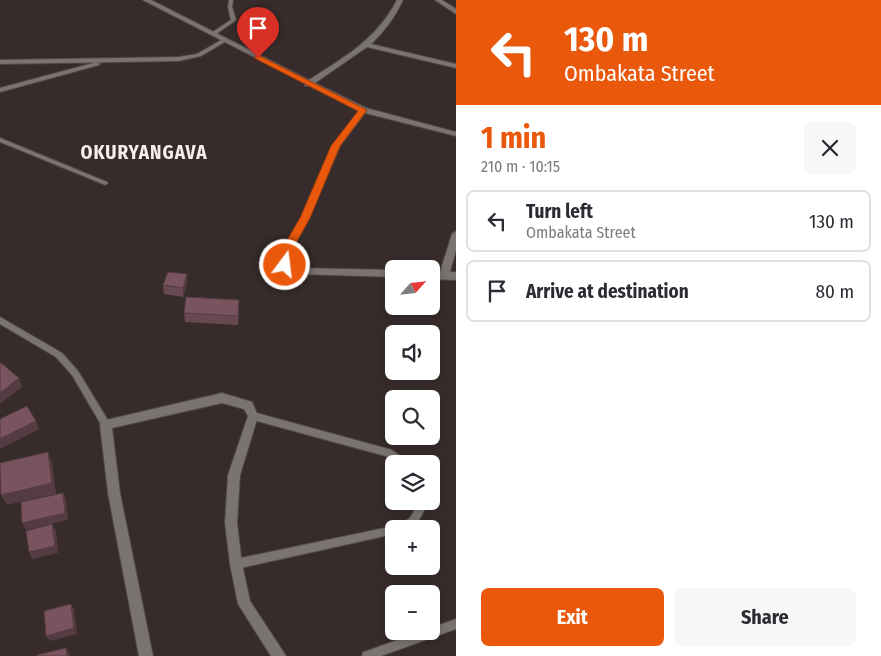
<!DOCTYPE html>
<html lang="en">
<head>
<meta charset="utf-8">
<style>
  :root { --surface:#fff; --page:#f7f7f7; --text:#2b2b33; --muted:#7c7c81; --line:#e1e1e2; --accent:#ea580c }
  body { margin:0; font-family:"Fira Sans Condensed",sans-serif; background:var(--page); color:var(--text); height:100vh; display:flex; flex-direction:column; font-size:19px; white-space:nowrap }
  * { box-sizing:border-box; margin:0 }
  p { font-size:16px; color:var(--muted) }
  .icon { flex:none; width:28px; height:28px; fill:none; stroke:currentColor; stroke-width:2; stroke-linecap:round; stroke-linejoin:round }
  .map { position:relative; flex:1; overflow:hidden }
  .details { display:flex; flex-direction:column; background:var(--surface); width:425px }
  .details>* { flex:none }
  .banner { background:#ea580c; color:#fff; overflow:hidden }
  .needle { width:32px; rotate:63deg }
  .fabs { position:absolute; left:385px; top:260px; display:grid; gap:10px }
  .fabs a { display:grid; place-items:center; width:55px; height:55px; border-radius:8px; background:var(--surface); box-shadow:0 2px 8px #0003; font-size:25px }
  .pin { position:absolute; display:grid; place-items:center; width:42px; height:42px; color:#fff; margin:-51px -21px; border-radius:50% 50% 50% 0; rotate:-45deg; box-shadow:0 0 5px #0007 }
  .pin .icon { rotate:45deg }
  .me { position:absolute; width:55px; margin:-28px; rotate:15deg; stroke-linejoin:round; filter:drop-shadow(0 0 4px #0008) }
  .turn { display:flex; align-items:center; gap:18px; height:105px; padding:0 25px; font-size:22px }
  .turn .icon { width:65px; height:65px; stroke-width:2.5 }
  .turn b { display:block; font-size:35px; line-height:42px }
  .round { display:grid; place-items:center; flex:none; width:52px; height:52px; border-radius:8px; background:var(--page) }
  .summary { display:flex; align-items:center; justify-content:space-between; height:85px; padding:0 25px }
  h1 { font-size:30px; font-weight:700; line-height:38px; color:var(--accent) }
  .button { display:flex; gap:10px; margin-top:auto; padding:10px 25px }
  .button a { flex:1; height:58px; border-radius:8px; background:var(--accent); color:#fff; font-size:20px; font-weight:700; line-height:58px; text-align:center }
  .button a+a { background:var(--page); color:var(--text) }
  ul { padding:0; list-style:none }
  li { display:flex; align-items:center; gap:15px; height:62px; margin:0 10px 8px; padding:0 15px; border:2px solid var(--line); border-radius:8px }
  li div { flex:1 }
  li b { display:block; font-size:19px }
  li em { font-style:normal }
  main { display:flex; flex:1; min-height:0 }
  .map>svg:first-child { display:block }
</style>
</head>
<body>
<main>
<div class="map">
<svg width="456" height="656" viewBox="0 0 456 656">
  <rect width="100%" height="100%" fill="#372c2b"/>
  <g fill="none" stroke-linecap="round" stroke-linejoin="round">
    <defs>
      <path id="lane" d="M 229,0 L 233,0 L 232,7 L 236,20 L 215,35 L 211,35 L 211,33 L 231,20 L 228,7 Z
        M 223,39 L 228,40 L 201,56 L 179,61 L 0,64 L 0,60 L 179,57 L 197,54 Z
        M 97,62 L 100,64 L 99,65 L 0,92 L 0,88 Z
        M 0,138 L 107,182 L 108,183 L 105,185 L 103,184 L 0,142 Z
        M 0,317 L 62,353 L 78,371 L 109,422 L 110,425 L 109,428 L 106,429 L 103,428 L 72,375 L 56,357 L 0,324 Z
        M 253,412 L 392,450 L 407,461 L 408,464 L 397,464 L 389,457 L 253,420 L 250,419 L 249,416 L 250,413 Z
        M 418,501 L 427,501 L 427,504 C 418,524 416,529 394,529 L 394,534 L 236,569 L 233,567 L 231,564 L 233,561 L 236,559 L 394,526 L 396,526 L 410,518 L 418,504 Z
        M 456,619 L 456,629 L 381,656 L 362,656 L 363,652 L 367,651 L 422,631 L 431,631 L 431,628 Z"/>
      <path id="street" d="M 143,0 L 151,0 L 309,80 C 345,57 377,39 397,0 L 403,0 C 395,17 385,31 371,44 L 456,64 L 456,68 L 367,47 L 315,83 L 366,108 L 456,132 L 456,136 L 365,113 L 340,146 L 309,218 L 288,257 L 289,263 L 299,268 L 394,270 L 394,277 L 298,274 L 282,267 L 278,257 L 301,218 L 332,146 L 359,111 L 310,86 L 305,86 L 305,83 Z
        M 435,0 L 442,0 L 456,9 L 456,14 Z
        M 456,231 L 456,250 L 450,272 L 456,272 L 456,280 L 431,279 L 431,272 L 440,272 L 452,234 Z
        M 222,393 L 252,402 L 258,416 L 240,475 L 237,523 L 242,564 L 250,601 L 286,656 L 271,656 L 238,604 L 230,564 L 225,523 L 228,475 L 248,416 L 244,409 L 222,403 L 112,428 L 120,493 L 153,656 L 139,656 L 108,493 L 100,425 L 102,422 L 106,420 Z"/>
    </defs>
    <use href="#lane" stroke="#524746" stroke-width="2"/>
    <use href="#street" stroke="#524746" stroke-width="2"/>
    <use href="#lane" fill="#797472" fill-rule="evenodd"/>
    <use href="#street" fill="#797472" fill-rule="evenodd"/>
  </g>
  <path fill="#684851" d="M 187,283 L 183,297 L 164,294 L 163,285 Z
    M 239,309 L 238,325 L 185,322 L 184,313 Z"/>
  <path fill="#553b42" d="M 187,274 L 187,283 L 183,297 L 183,288 Z
    M 19,378 L 22,387 L 0,404 L 0,393 Z
    M 36,421 L 39,429 L 0,449 L 0,439 Z
    M 48,452 L 52,463 L 56,494 L 7,505 L 1,495 Z
    M 63,493 L 66,500 L 68,520 L 26,530 L 22,523 Z
    M 52,524 L 56,531 L 58,553 L 32,559 L 29,552 Z
    M 71,604 L 74,609 L 77,634 L 50,641 L 46,636 Z
    M 66,648 L 69,653 L 70,656 L 67,656 Z"/>
  <path fill="#79545e" stroke="#553b42" d="M 168,272 L 187,274 L 183,288 L 163,285 Z
    M 186,297 L 239,300 L 238,316 L 184,313 Z
    M 1,363 L 19,378 L 0,393 L 0,364 Z
    M 27,406 L 36,421 L 0,439 L 0,419 Z
    M 48,452 L 52,483 L 1,495 L 0,463 Z
    M 63,493 L 65,513 L 22,523 L 21,502 Z
    M 52,524 L 55,546 L 29,552 L 26,531 Z
    M 71,604 L 74,628 L 46,636 L 44,611 Z
    M 66,648 L 67,656 L 37,656 L 37,655 Z"/>
  <path fill="#ea580c" stroke="#983908" d="M 258,55 L 367,110 L 340,146 L 310,218 L 288,257 L 290,265 L 285,269 L 281,268 L 277,257 L 300,218 L 331,146 L 358,111 L 256,59 L 254,58 Z"/>
  <g text-anchor="middle" dominant-baseline="central" stroke-width="4" stroke-linejoin="round" paint-order="stroke">
    <g font-size="19" font-weight="bold" letter-spacing="1" fill="#f6efee" stroke="#372c2b">
      <text x="144" y="152">OKURYANGAVA</text>
    </g>
  </g>
</svg>
<div class="fabs">
<a><svg class="needle" viewBox="-14 -14 28 28"><path d="M0-13l5 13h-10z" fill="#e53935"/><path d="M0 13l5-13h-10z" fill="#7c7c81"/></svg></a>
<a><svg class="icon" aria-label="sound" viewBox="0 0 24 24"><path d="M4 9h4l5-4v14l-5-4H4zM17 9q2 3 0 6"/></svg></a>
<a><svg class="icon" aria-label="search" viewBox="0 0 24 24"><circle cx="10" cy="10" r="6"/><path d="M15 15l6 6"/></svg></a>
<a><svg class="icon" aria-label="layers" viewBox="0 0 24 24"><path d="M12 4l9 5-9 5-9-5zM3 14l9 5 9-5"/></svg></a>
<a>+</a>
<a>−</a>
</div>
<div class="pin" style="left:258px;top:58px;background:#d93025"><svg class="icon" aria-label="arrive" viewBox="0 0 24 24"><path d="M6 21V4h12l-3 4 3 4H6"/></svg></div>
<svg class="me" style="left:285px;top:265px" viewBox="-20 -20 40 40"><circle r="17" fill="#ea580c" stroke="#fff" stroke-width="3"/><path d="M0-11L8 9 0 5-8 9z" fill="#fff"/></svg>
</div>
<section class="details">
<div class="banner">
<div class="turn"><svg class="icon" aria-label="left" viewBox="0 0 24 24"><path d="M17 20v-9H6M10 6l-5 5 5 5"/></svg><div><b>130 m</b>Ombakata Street</div></div>
</div>
<div class="summary"><div><h1>1 min</h1><p>210 m · 10:15</p></div><a class="round"><svg class="icon" aria-label="close" viewBox="0 0 24 24"><path d="M6 6l12 12M18 6L6 18"/></svg></a></div>
<ul>
<li><svg class="icon" aria-label="left" viewBox="0 0 24 24"><path d="M17 20v-9H6M10 6l-5 5 5 5"/></svg><div><b>Turn left</b><p>Ombakata Street</p></div><em>130 m</em></li>
<li><svg class="icon" aria-label="arrive" viewBox="0 0 24 24"><path d="M6 21V4h12l-3 4 3 4H6"/></svg><div><b>Arrive at destination</b></div><em>80 m</em></li>
</ul>
<div class="button"><a>Exit</a><a>Share</a></div>
</section>
</main>
</body>
</html>
